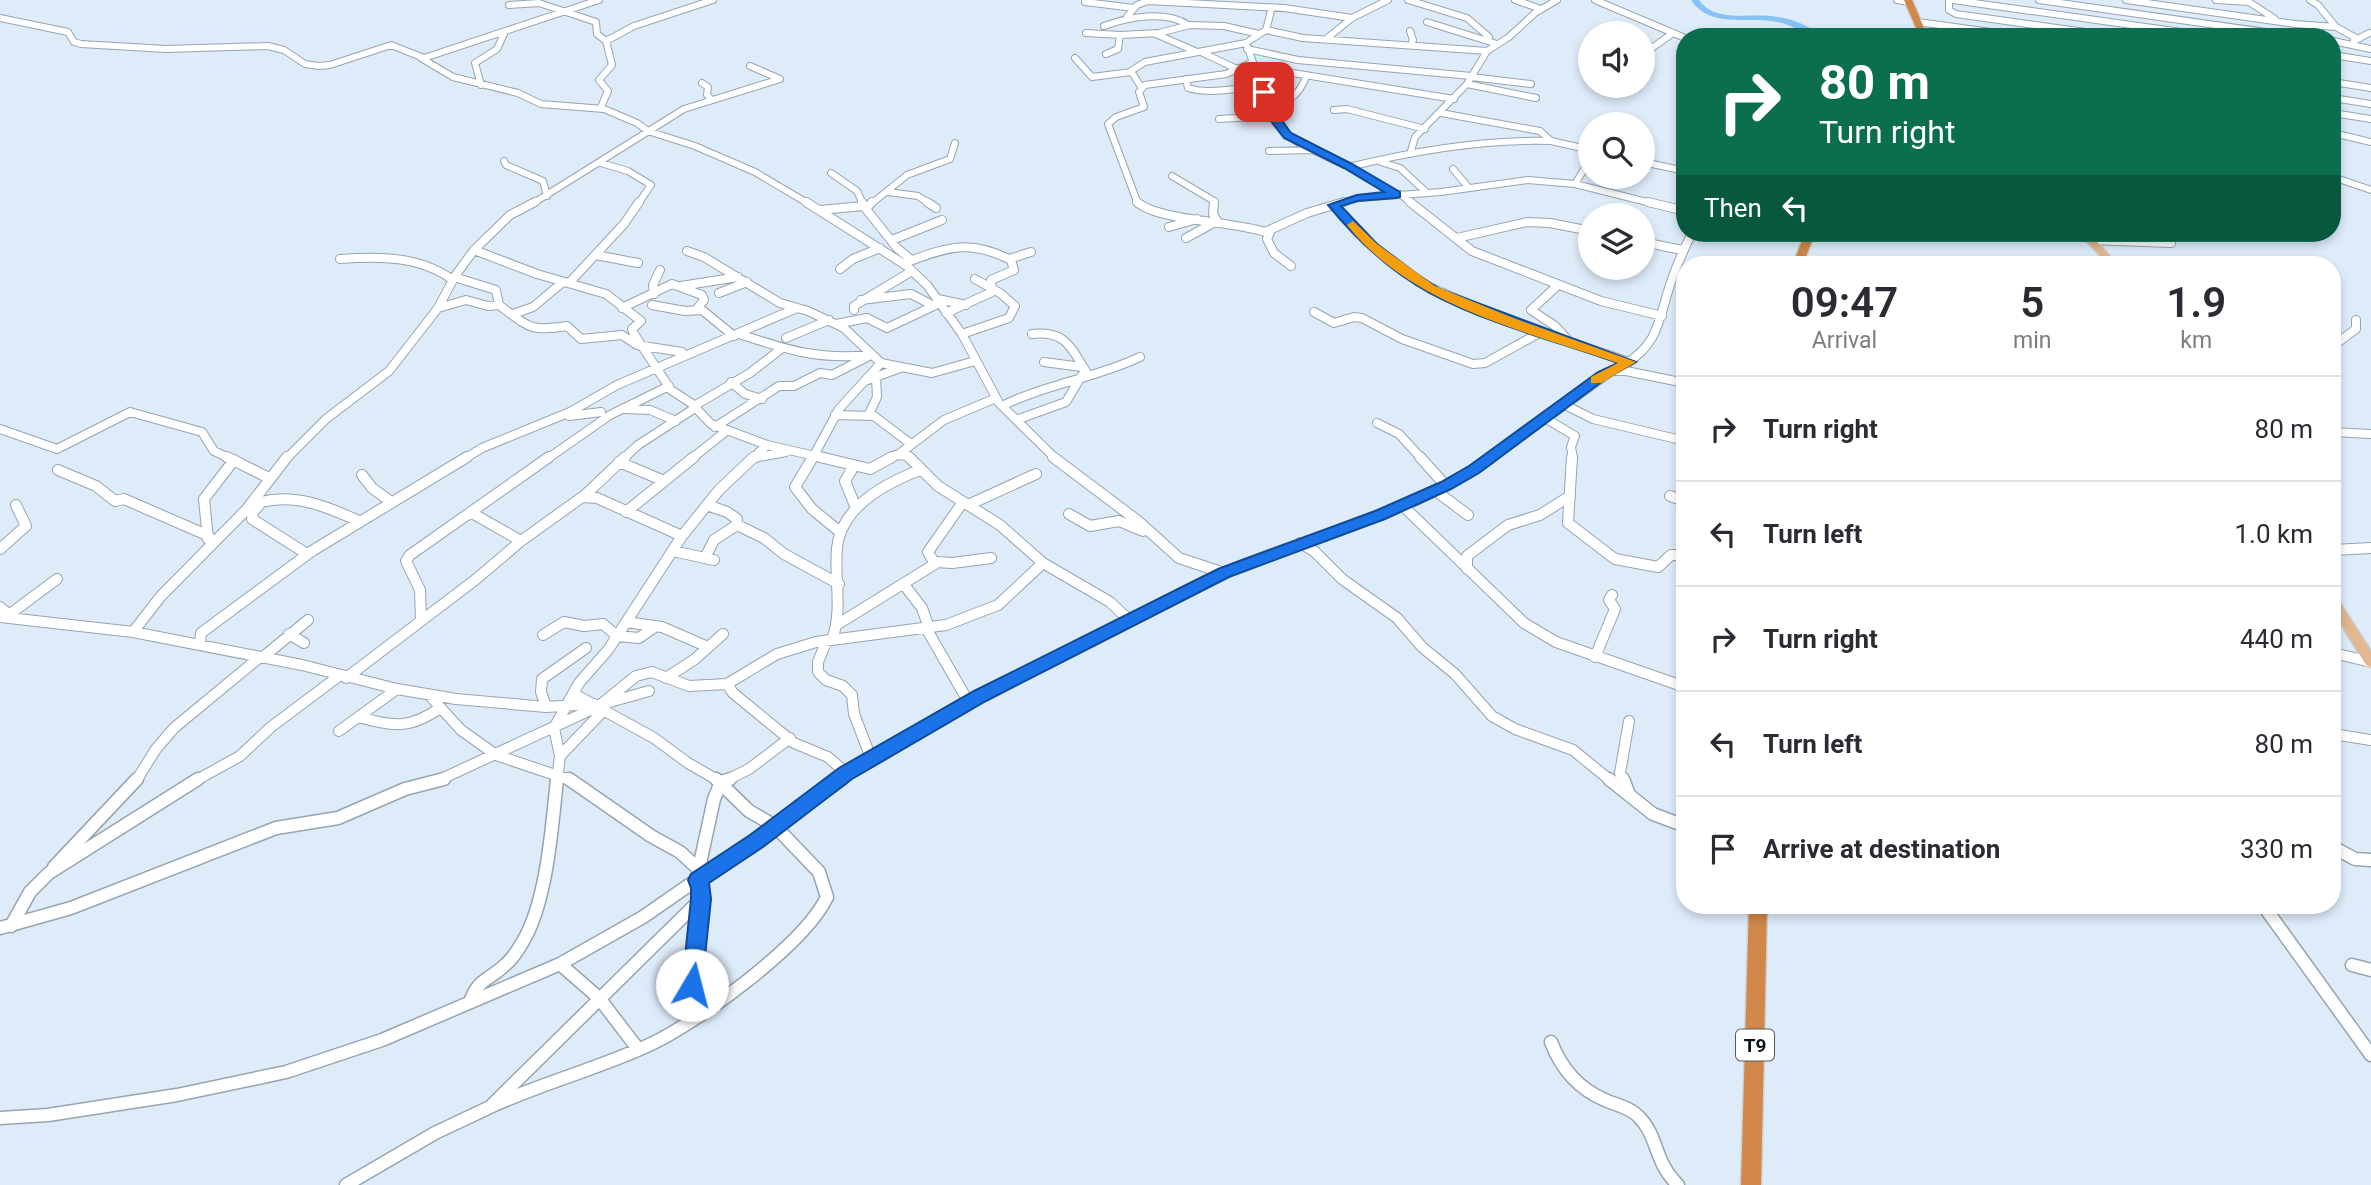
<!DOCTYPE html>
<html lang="en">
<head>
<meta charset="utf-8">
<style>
  :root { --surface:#fff; --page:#f2f2f3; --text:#2b2b33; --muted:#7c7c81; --line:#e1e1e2 }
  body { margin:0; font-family:Roboto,sans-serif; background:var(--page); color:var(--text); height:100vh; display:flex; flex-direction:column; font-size:26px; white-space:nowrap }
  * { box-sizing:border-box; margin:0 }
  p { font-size:23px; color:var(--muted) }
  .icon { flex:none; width:38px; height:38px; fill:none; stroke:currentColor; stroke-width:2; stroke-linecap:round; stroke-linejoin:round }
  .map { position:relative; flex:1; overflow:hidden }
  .drawer { position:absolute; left:1676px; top:256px; width:665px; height:658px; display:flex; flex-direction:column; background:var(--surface); border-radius:28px; box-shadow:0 4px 10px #0003 }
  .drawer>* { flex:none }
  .banner { position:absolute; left:1676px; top:28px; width:665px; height:214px; border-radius:28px; box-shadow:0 4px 10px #0003; background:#0b6e4f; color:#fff; overflow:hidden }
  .controls { position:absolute; left:1578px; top:21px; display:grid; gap:14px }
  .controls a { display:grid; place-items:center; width:77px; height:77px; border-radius:50%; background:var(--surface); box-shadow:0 4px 10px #0003; font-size:35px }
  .pin { position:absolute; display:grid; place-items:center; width:60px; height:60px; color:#fff; margin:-30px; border-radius:14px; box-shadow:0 4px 10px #0006 }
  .me { position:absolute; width:77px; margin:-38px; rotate:8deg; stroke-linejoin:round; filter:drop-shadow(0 0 5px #0008) }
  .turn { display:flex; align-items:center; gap:24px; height:147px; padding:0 28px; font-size:32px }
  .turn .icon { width:91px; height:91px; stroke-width:2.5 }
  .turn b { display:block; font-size:49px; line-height:60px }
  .then { display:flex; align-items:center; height:66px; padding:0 28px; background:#0003; gap:14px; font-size:26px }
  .eta { display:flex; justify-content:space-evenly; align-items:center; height:119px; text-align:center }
  .eta b { font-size:42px; font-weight:600; line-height:49px }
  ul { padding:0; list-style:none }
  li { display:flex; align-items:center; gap:21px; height:105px; padding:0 28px; border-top:2px solid var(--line) }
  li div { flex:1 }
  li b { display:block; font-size:26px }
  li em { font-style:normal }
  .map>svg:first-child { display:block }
</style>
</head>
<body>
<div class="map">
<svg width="2371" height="1185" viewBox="0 0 2371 1185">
  <rect width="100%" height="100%" fill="#deecfa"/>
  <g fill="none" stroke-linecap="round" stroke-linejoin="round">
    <path fill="#87c1f6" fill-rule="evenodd" d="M 1691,0 L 1699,0 C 1716,24 1752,12 1778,17 C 1794,19 1811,27 1823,37 C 1808,37 1797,27 1782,23 C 1751,14 1712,31 1691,0 Z"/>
    <defs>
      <path id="minor-far3" d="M 1408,0 L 1467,18 L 1489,37
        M 1515,0 L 1541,9
        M 1595,0 L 1685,38
        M 1897,0 L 1909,2
        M 1949,0 L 1949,10 L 1956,14 L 2121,37
        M 1953,0 L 2217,37
        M 2039,0 L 2301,37
        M 2126,0 L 2295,24 L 2336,27
        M 2216,0 L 2249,2
        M 2246,0 L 2275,19
        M 2310,0 L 2318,5 L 2336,27 L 2358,39
        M 1085,2 L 1134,8
        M 509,5 L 539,3 L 596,22 L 597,34 L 606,41 L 612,65 L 599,80 L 608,91 L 601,107
        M 1272,7 L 1266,30 L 1246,43 L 1270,110 L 1282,130 L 1300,144 L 1344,165 L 1353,166 C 1418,150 1483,139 1551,141
        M 1127,17 L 1137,5 L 1148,1 L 1284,8 L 1352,18
        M 0,18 L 68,32 L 74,42 L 81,44 L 166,49 L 268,46 L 284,50 L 305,64 L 318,66 L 330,65 L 391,45 L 424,58 L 599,0
        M 1427,22 L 1494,43
        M 1918,22 L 2027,37
        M 1104,26 C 1128,17 1166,10 1188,25
        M 1266,30 L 1303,38 L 1487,51
        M 1410,31 L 1413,40 L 1411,45
        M 1086,33 L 1120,35
        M 1156,34 L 1197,52
        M 1938,37 L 1945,37
        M 1326,39 L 1352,18 L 1388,0
        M 606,41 L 634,26 L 713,0
        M 2333,41 L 2371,49
        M 2354,41 L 2369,33
        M 1247,49 L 1298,60 L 1471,76
        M 1643,50 L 1649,50 L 1673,33
        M 1203,53 L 1237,69
        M 1106,54 L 1118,49 L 1120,35 L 1159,33 L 1190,25 L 1224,26 L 1259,34
        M 2333,55 L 2371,61
        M 421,58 L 453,77 L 518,93 L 541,104 L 604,109 L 637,123 L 648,131 L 695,146 L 755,172 L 809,204
        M 1075,58 L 1092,77 L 1131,72
        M 1255,67 L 1454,99
        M 1471,77 L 1531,84
        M 1186,79 L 1188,88 C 1213,96 1239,84 1264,92
        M 2333,82 L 2371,88
        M 702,83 L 708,87 L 707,95 L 712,100
        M 1467,84 L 1536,98
        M 481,85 L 475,63 L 497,49 L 504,34
        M 1141,87 L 1131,71 L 1145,62 L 1246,43
        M 2333,98 L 2371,104
        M 1269,107 C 1289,101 1298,97 1306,77
        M 1334,110 L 1347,109 L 1425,129
        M 1441,113 L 1540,131 L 1551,141 L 1591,150
        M 2333,113 L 2371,119
        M 1219,119 L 1273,116
        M 2333,133 L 2371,142
        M 1269,151 L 1313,150
        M 1411,151 L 1415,137 L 1467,84 L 1487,51 L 1509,37 L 1535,13 L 1557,0
        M 504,161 L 506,165 L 543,181 L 547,196
        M 1381,162 L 1400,168 L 1425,191
        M 1643,162 L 1685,171
        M 601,163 L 628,171 L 651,185 L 638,204
        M 1348,166 L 1396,195
        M 1453,169 L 1468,187
        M 831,173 L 857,191 L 863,204
        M 1172,176 L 1214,201 L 1214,204
        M 2333,177 L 2371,190
        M 1575,184 L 1591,158
        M 888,192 L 918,196 L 930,204
        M 1400,194 L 1412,204
        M 532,204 L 684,109 L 780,79 L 750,66
        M 871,204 L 907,175 L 950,159 L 955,143
        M 1138,204 L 1108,124 L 1116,117 L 1144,107 L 1139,92 L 1145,85 L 1226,74 L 1253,62
        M 1338,204 L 1357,198 L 1441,192 L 1528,180 L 1575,184 L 1655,204
        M 1681,204 L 1681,198"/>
      <path id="minor-far2" d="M 806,202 L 907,266 L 927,285 L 962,334 L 999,403 L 1056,459
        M 862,202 L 866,209
        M 872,202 L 866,209 L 897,248 L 909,258 L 907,266
        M 927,202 L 936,208
        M 1137,202 C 1158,221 1233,221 1265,232 L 1307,213 L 1344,202
        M 1410,202 L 1472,251 L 1601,301 L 1662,316
        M 1648,202 L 1685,211
        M 1334,205 L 1373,246 L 1427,286 L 1509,321 L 1629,362
        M 820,210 L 863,206
        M 1680,210 L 1681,202
        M 1169,227 L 1197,219
        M 1271,230 L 1267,239 L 1274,253 L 1291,266
        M 1798,233 L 1809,235
        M 1186,238 L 1217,221 L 1213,214 L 1214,202
        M 1457,238 L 1527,222 L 1550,223 L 1591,231
        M 892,240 L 942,220
        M 2092,240 L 2171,243
        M 1643,242 L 1682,250
        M 474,250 L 537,274 L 606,294 L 641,321 L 632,329 L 634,334 L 671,390 L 691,403 L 711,424 L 767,445 L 828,459
        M 687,251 L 704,257 L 780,303 L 808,311 L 844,328 L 881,363 L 932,373 L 975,361
        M 596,255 L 638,263
        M 340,259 C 379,256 420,256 453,280
        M 1009,259 L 1031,252
        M 910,261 C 950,246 971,240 1011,260 L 1014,270 L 991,280 L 992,292 L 946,313
        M 840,269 L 853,259 L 880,248
        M 454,277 L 496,290 L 499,305 C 529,327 529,332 567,326 L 581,339 L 622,335 L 637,345 L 682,352 L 684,355
        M 569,283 L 624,224 L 639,202
        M 1558,285 L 1531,310 L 1555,326 L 1567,339
        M 681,286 L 738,277
        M 719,293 L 747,282
        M 654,294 L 653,285 L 660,270
        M 938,299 L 966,305
        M 861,300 L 911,294 L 934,306
        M 652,305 L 685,311 L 702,310 L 734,336
        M 438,308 L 466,300 L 488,306 L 499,305
        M 622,308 L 672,284 L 702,295 L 704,300 L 696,310
        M 854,310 L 854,306 L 912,271
        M 1314,312 L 1334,323 L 1354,317 L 1362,318 L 1402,339 L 1473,364 L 1485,363 L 1541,332
        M 513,314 L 533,307 L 563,282
        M 836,324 L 867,318 L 887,328 L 940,303
        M 739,334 C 788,350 818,360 870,355
        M 962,334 L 1009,318 L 1015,306 L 1000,293 L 975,279
        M 1032,334 C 1066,330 1071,348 1087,373
        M 786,338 L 829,320
        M 2333,346 L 2356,329 L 2356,320
        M 1044,362 L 1082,367
        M 1624,365 C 1658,344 1658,323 1669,288 C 1675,269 1683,251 1692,233
        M 865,381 L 900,368
        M 731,382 L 745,394 L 762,399
        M 1563,404 L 1593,419 L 1685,441
        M 694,406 L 750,373 L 781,349
        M 1002,406 C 1046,384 1096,378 1140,357
        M 625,409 L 650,410 L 676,421
        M 869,414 L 877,397 L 876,377
        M 835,415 L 874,416 L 911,444
        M 569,416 L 601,412
        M 1545,418 L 1575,436 L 1571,447 L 1573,459
        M 1016,420 L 1066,402 L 1082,375
        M 1377,423 L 1399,434 L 1422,459
        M 715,427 L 779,386 L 794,386 L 820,373 L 832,375 L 871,355
        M 0,429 L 57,449 L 130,412 L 202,432 L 214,451 L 231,459
        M 2333,432 L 2371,434
        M 899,454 L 944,420 L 996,398
        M 753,458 L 786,452
        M 286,459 L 326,419 L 389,371 L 438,308 L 455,276 L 474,250 L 510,215 L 535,202
        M 464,459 L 482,448 L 570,412 L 617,385 L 797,308
        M 547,459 L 610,415 L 669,386
        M 623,459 L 638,445 L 695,408
        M 691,459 L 725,432
        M 752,459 L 767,445
        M 812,459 L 839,409 L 881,363
        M 890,459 L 895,455 L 908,456 L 911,459
        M 1489,459 L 1612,371 L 1626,371 L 1685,383"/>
      <path id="minor-far1" d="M 227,457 L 269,478
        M 287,457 L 247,509 L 161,596 L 133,632 L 302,665 L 397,689 L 456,699 L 546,707 L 594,704
        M 813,457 L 795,487 L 812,509 L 840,532
        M 820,457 L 870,469 L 892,457
        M 909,457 L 938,486 L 1000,525 L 1043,563 L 1110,602 L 1128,619
        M 1053,457 L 1138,521 L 1179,558 L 1224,573
        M 1420,457 L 1446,486
        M 1572,457 L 1568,523 L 1615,559 L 1658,567 L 1671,555 L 1685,555
        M 753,458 L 756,457
        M 619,462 L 662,480
        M 854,466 L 845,481 L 856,508
        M 58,470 L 96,486 L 115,501 L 124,499 L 209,536
        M 362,475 L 372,488 L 390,501
        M 1436,491 L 1468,515
        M 1670,496 L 1685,501
        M 582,497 L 597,498 L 682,536
        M 261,502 C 296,493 327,507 359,521
        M 260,504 L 253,512 L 252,519 L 307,554
        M 707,505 L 727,512 L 737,519 L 736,524
        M 968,505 L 1036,474
        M 1403,506 L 1524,623 L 1556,642 L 1685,687
        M 626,512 L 694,457
        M 472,513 L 521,541
        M 1069,514 L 1090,526 L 1119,521 L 1143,531
        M 208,539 L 204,499 L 234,460
        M 1300,543 L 1314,551 L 1342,579 L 1397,618 L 1422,647 L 1455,674 L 1492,716 L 1515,729 L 1573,750 L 1611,781
        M 0,549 L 26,526 L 16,505
        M 2333,550 L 2371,548
        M 673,551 L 714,560
        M 705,558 L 714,540 L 737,525 L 764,538 L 784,554 L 839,584
        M 936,562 L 952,563 L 991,558
        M 1467,569 L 1467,556 L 1508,525 L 1540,515 L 1570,496
        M 905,586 L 922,608 L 929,628
        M 0,607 L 12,617
        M 10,614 L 57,579
        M 0,617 L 133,632
        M 421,621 L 420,590 L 406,561 L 410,555 L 549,457
        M 626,622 L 662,627 L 708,647
        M 838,624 L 935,564 L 928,552 L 963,502
        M 926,628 L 969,703
        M 289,634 L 304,643
        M 543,635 L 564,622 L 584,626 L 603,624 L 617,636 L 639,638 L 656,626
        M 827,640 L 818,662 L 818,672 L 826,680 L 843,686 L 852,695 L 854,714 L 871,758
        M 832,640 C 843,609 834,580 837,548 C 841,507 886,483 920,470
        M 200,644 L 201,633 L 312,551 L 467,457
        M 2333,653 L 2371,662
        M 263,657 L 308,620
        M 1595,657 L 1615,609 L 1609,600 L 1612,595
        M 346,678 L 475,580 L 521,541 L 585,495 L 625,457
        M 666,678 L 695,659 L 723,634
        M 727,684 L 733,693 L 794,743 L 828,757 L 846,773
        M 574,694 L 654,738 L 688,763 L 719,781
        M 429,695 L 461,730 L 496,755 L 573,781
        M 606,703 L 649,691
        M 546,707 L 541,692 L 542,679 L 586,648
        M 359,717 C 393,727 410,729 440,708
        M 339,731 L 397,689
        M 2333,734 L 2371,740
        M 560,756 L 554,728 L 579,683 L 608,650 L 682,536 L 719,490 L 754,457
        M 136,781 L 156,749 L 174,728 L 260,657
        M 195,781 L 240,756 L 271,727 L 339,676
        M 437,781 L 599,706 L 636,676 L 652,672 L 689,686 L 727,684 L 777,654 L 816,642 L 946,625 L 998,605 L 1043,563
        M 557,781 L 560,756 L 605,709
        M 725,781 L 749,769 L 790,738
        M 839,781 C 915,726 1001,686 1084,644 C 1130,620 1177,593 1225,572 C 1314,535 1412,514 1492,457
        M 1623,781 L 1620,773 L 1629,721"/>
      <path id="minor" d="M 569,779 L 651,836 L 680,852 L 705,875
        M 1609,779 L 1653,814 L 1685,826
        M 1623,779 L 1628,792
        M 2333,847 L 2355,859 L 2371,860
        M 54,867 L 137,779
        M 699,868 L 714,799 L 721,782 L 730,779
        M 2263,905 L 2371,1055
        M 11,926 L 30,892 L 49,873 L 198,779
        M 0,928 L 71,908 L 276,828 L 338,818 L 405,789 L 444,779
        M 560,964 L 599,998 L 638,1049
        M 2352,965 L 2371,970
        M 470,1002 C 479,977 489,981 506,964 C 512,959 518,950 522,943 C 547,903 552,826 557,779
        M 688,1023 L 701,899 L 697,880
        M 1551,1042 C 1561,1068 1579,1089 1605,1100 C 1616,1105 1629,1107 1638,1116 C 1659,1136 1653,1161 1678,1185
        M 490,1107 C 542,1083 597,1069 649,1045 C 697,1023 805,944 827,897 L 819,872 L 775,826 L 749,811 L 716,779
        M 0,1118 L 48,1115 L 177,1095 L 286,1072 L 382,1040 L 560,964 L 643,917 L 842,779
        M 346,1185 L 435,1133 L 490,1107 L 701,899"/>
      <path id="major" d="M 2079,233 L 2089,233 L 2117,264 L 2108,264 Z
        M 2333,597 L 2337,598 L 2371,651 L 2371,667 L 2366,665 L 2333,611 Z"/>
      <path id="highway" d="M 1904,0 L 1912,0 L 1928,37 L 1920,37 Z
        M 1805,233 L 1815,233 L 1803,264 L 1793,264 Z
        M 1749,905 L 1767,905 L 1761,1185 L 1741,1185 Z"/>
    </defs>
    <use href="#minor-far3" stroke="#96a4b0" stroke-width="8"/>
    <use href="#minor-far2" stroke="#96a4b0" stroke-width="10"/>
    <use href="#minor-far1" stroke="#96a4b0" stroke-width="12"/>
    <use href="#minor" stroke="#96a4b0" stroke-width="15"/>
    <use href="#major" stroke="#cfd0d1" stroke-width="3"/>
    <use href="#highway" stroke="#cfd0d1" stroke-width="3"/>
    <use href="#minor-far3" stroke="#fff" stroke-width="6"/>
    <use href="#minor-far2" stroke="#fff" stroke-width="8"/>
    <use href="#minor-far1" stroke="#fff" stroke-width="10"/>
    <use href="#minor" stroke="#fff" stroke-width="12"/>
    <use href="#major" fill="#e3b792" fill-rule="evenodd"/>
    <use href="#highway" fill="#d08749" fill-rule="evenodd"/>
  </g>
  <path fill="#1a73e8" stroke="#114b97" stroke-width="2" d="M 1264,88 L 1269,92 L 1278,115 L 1291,133 L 1352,164 L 1400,192 L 1400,197 L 1396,198 L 1358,201 L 1341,206 L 1377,244 L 1415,273 L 1440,289 L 1636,362 L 1607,378 L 1479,473 L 1451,489 L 1385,519 L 1229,577 L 986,701 L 852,779 L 763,847 L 709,883 L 711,899 L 702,985 L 699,992 L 692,995 L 685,992 L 682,985 L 691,899 L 691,888 L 688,880 L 691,874 L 750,835 L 839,768 L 974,691 L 1218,569 L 1375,511 L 1441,482 L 1469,466 L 1598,372 L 1618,363 C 1556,341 1488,324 1430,293 C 1391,272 1356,239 1328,205 L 1357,195 L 1384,192 L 1344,168 L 1284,138 L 1267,116 L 1259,92 Z"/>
  <path fill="#f59e0b" d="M 1353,221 L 1377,244 L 1435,286 L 1513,318 L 1636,362 L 1601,383 L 1591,383 L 1591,377 L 1618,363 C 1525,331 1411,306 1347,225 Z"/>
  <g text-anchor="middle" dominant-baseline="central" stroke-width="5" stroke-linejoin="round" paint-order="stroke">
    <rect fill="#fff" stroke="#575a5d" stroke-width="2" x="1736" y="1029.5" width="38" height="31" rx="5"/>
    <g font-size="19" font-weight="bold" fill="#0f1418">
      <text x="1755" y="1045">T9</text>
    </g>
  </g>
</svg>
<div class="controls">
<a><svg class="icon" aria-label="sound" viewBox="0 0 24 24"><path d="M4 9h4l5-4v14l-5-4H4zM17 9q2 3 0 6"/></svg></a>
<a><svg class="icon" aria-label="search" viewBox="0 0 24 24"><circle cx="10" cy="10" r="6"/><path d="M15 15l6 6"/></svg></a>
<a><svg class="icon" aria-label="layers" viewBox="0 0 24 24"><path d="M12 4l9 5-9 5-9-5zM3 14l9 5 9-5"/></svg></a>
</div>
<div class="pin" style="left:1264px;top:92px;background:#d93025"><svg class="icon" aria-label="arrive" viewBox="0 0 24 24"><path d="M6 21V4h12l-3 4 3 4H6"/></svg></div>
<svg class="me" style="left:692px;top:985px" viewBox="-20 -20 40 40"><circle r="19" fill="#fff"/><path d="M0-13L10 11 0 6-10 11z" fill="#1a73e8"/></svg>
<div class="banner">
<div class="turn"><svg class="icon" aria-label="right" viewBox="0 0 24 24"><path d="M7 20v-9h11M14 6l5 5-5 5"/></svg><div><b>80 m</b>Turn right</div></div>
<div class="then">Then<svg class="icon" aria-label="left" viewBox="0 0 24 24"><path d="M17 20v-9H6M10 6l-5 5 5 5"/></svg></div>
</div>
<section class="drawer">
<div class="eta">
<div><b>09:47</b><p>Arrival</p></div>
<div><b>5</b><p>min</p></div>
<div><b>1.9</b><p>km</p></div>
</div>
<ul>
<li><svg class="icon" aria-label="right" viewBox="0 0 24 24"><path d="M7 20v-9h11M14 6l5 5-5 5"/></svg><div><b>Turn right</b></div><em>80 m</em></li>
<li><svg class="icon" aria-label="left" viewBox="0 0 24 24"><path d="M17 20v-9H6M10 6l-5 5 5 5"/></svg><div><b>Turn left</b></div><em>1.0 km</em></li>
<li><svg class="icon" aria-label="right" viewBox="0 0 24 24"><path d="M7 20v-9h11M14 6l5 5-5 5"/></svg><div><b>Turn right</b></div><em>440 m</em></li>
<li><svg class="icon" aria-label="left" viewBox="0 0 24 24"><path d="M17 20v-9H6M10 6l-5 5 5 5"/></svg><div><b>Turn left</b></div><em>80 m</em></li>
<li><svg class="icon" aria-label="arrive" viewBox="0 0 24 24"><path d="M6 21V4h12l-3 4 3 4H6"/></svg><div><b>Arrive at destination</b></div><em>330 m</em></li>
</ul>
</section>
</div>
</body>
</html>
